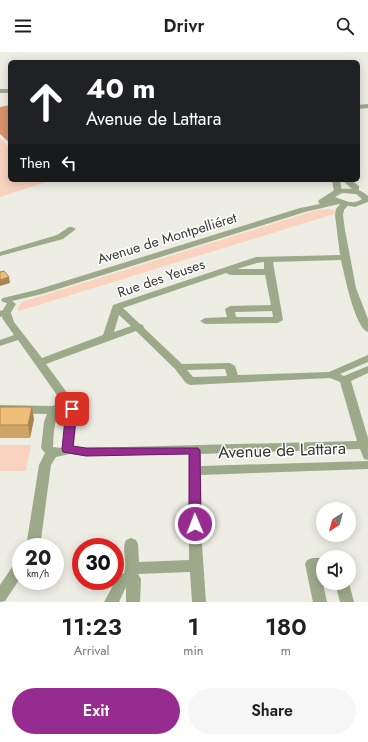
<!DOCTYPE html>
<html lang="en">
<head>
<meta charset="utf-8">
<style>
  :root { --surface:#fff; --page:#f6f6f6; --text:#202124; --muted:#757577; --accent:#962c8f }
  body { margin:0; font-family:Jost,sans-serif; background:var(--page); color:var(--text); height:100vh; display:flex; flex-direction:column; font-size:15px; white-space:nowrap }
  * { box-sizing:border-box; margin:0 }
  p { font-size:13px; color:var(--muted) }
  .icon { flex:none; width:22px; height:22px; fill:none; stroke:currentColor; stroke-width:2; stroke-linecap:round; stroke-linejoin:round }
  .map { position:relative; height:550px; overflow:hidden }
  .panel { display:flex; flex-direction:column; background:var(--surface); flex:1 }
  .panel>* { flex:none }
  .top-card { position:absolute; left:8px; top:8px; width:352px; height:122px; border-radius:6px; box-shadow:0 2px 10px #0003; background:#202124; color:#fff; overflow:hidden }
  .needle { width:26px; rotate:216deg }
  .buttons { position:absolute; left:316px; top:450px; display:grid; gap:8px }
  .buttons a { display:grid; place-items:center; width:40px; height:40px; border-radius:50%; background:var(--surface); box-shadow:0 2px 10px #0003; font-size:20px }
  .speed { position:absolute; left:12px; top:486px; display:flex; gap:8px; font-size:20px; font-weight:700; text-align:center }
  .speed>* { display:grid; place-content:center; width:52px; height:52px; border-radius:50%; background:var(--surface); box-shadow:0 2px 10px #0003; line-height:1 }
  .speed small { font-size:10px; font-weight:400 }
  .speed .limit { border:6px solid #d22; background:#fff; color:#111 }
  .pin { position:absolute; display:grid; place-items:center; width:34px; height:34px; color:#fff; margin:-17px; border-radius:8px; box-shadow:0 2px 6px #0006 }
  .me { position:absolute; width:44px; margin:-22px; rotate:359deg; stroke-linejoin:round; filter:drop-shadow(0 0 3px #0008) }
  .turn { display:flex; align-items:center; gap:14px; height:84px; padding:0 12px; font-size:18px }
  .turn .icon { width:52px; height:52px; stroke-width:2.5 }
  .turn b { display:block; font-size:28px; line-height:34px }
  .then { display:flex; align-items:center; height:38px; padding:0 12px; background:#0003; gap:8px; font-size:15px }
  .eta { display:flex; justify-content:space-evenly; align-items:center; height:68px; text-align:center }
  .eta b { font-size:24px; font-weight:600; line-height:28px }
  .cta { display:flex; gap:8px; margin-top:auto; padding:8px 12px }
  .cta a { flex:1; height:46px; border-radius:24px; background:var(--accent); color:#fff; font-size:16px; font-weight:600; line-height:46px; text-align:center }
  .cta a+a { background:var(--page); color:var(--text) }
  header { display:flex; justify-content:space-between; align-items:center; height:52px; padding:0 12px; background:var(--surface); font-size:18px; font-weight:600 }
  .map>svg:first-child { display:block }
</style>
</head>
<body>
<header><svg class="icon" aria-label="menu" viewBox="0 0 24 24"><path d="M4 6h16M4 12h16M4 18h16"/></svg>Drivr<svg class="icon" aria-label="search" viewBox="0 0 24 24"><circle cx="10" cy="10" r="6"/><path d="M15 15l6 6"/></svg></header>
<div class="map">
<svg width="368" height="550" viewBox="0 0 368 550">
  <rect width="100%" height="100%" fill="#eeede4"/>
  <path fill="#f9d3bf" d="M 0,86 L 10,96 L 10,128 L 44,128 L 46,130 L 0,145 Z
    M 329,157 L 336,159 L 334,162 L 19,259 L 17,257 L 22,250 L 317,158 Z
    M 0,393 L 31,393 L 26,419 L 0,419 Z"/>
  <path fill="#db926a" d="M 10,53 L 10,91 L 0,82 L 0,55 Z"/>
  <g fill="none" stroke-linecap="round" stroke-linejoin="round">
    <path fill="#9caa8b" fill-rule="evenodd" d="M 0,37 L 10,37 L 10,41 L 0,41 Z
      M 368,52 L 368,56 L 358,57 L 358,53 Z
      M 332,128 L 340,128 L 342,140 L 341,142 L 338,142 L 334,140 Z
      M 342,128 L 351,128 L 359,134 L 359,142 L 353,142 L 352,137 Z
      M 342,150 L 348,150 L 349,152 L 344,158 L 343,163 L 345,178 L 356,236 L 368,267 L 368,280 C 355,277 344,221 341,208 L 273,210 L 283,268 L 278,271 L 205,272 L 200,269 L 205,266 L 227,265 L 225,257 L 230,254 L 271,253 L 265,223 L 230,223 L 226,221 L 123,256 L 140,272 L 143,273 L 144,276 L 182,312 L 230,311 L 235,314 L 238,323 L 329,320 L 368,303 L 368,310 L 340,322 L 344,324 L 368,314 L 368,321 L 351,329 L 368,386 L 368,408 L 364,407 L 360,397 L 201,402 L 201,414 L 368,409 L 368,417 L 201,423 L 202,493 L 206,550 L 192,550 L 190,520 L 138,522 L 141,527 L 140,550 L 126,550 L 126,535 L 119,550 L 104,550 L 118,524 L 124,521 C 128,510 121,498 126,488 L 131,486 L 136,488 L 138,492 L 139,510 L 189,508 L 189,402 L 86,404 L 70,402 L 56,405 L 51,413 L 40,495 L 26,495 L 39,413 L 45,401 L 41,396 L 44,370 L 47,362 L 0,361 L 0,353 L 53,354 L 59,351 L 59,346 L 18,288 L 0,294 L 0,288 L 14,283 L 2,266 L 4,258 L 10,258 L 14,270 L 42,306 L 103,283 L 113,253 L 256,205 L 340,203 L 335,163 L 336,157 ZM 264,210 L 264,217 L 237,217 L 257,211 ZM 272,259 L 273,265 L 236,265 L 235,260 ZM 119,263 L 131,274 L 114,280 ZM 136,279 L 175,317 L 186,331 L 190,333 L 330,326 L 340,330 L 357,389 L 86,396 L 74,394 L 78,357 L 70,351 L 71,346 L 46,312 ZM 225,317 L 227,324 L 193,325 L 187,318 ZM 63,357 L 66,359 L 63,393 L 61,396 L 53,395 C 54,383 53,366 63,357 Z
      M 69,175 L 72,175 L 76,177 L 63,187 L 0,204 L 0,200 L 57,183 Z
      M 312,506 L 323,506 L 323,518 L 320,518 L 327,550 L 313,550 L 305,512 L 307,508 Z
      M 21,507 L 21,525 L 5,549 L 0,550 L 0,533 L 16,509 Z
      M 335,531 L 349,531 L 354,550 L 340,550 Z"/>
    <path fill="#9caa8b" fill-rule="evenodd" d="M 341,137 C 351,136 361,137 368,144 L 368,150 L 355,155 L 339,152 L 305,160 L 42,242 L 12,249 L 16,252 L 10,262 L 0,265 L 0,259 L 3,258 L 7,251 L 3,250 L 1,248 L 3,246 L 36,238 L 300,156 L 320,152 L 318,150 L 319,148 L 333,139 ZM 342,141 L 356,142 L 362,147 C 352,154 345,148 335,145 Z"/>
  </g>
  <path fill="#cea366" d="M 0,355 L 34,367 L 30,386 L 0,386 Z"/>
  <path fill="#a78553" d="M 9,225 L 10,231 L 0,234 L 0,228 Z
    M 32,355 L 34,367 L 30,386 L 28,373 Z"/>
  <path fill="#efbe77" stroke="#a78553" d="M 4,219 L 9,225 L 0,228 L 0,220 Z
    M 0,355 L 32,355 L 28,373 L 0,373 Z"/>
  <path fill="#962c8f" stroke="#621d5d" d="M 72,354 L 77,357 L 73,394 L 86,396 L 198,396 L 200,398 L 201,472 L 199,476 L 195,477 L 190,476 L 189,472 L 189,402 L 86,404 L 63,400 L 62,397 L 66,357 Z"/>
  <g text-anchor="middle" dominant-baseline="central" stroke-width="3" stroke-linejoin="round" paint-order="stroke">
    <g font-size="14" fill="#373633" stroke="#fff">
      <text transform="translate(167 186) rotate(-17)">Avenue de Montpelliéret</text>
      <text transform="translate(161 226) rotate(-19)">Rue des Yeuses</text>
    </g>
    <g font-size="17" fill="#373633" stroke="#fff">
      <text transform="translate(282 398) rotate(-2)">Avenue de Lattara</text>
    </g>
  </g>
</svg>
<div class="buttons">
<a><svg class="needle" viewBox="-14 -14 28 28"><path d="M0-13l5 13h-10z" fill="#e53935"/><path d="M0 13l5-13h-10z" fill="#757577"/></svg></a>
<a><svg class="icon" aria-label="sound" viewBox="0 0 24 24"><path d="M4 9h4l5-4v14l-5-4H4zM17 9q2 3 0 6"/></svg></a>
</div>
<div class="speed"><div>20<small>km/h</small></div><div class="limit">30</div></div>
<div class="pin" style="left:72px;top:357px;background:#d93025"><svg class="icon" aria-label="arrive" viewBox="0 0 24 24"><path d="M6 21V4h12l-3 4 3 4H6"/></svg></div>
<svg class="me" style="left:195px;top:472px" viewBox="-20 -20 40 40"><circle r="17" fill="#962c8f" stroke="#fff" stroke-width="3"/><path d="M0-11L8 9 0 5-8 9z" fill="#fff"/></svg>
<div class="top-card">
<div class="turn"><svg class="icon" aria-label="ahead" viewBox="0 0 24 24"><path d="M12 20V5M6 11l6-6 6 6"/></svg><div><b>40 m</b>Avenue de Lattara</div></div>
<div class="then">Then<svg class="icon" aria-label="left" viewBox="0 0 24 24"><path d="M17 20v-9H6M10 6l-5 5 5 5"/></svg></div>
</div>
</div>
<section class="panel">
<div class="eta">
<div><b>11:23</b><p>Arrival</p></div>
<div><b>1</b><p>min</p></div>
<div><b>180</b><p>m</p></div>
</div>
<div class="cta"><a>Exit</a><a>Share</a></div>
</section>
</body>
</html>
